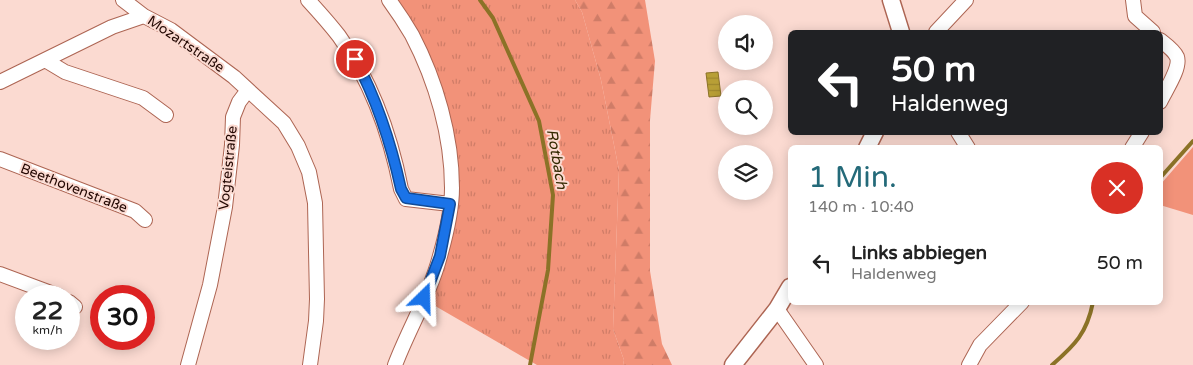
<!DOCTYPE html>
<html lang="de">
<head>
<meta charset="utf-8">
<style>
  :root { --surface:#fff; --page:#f6f6f6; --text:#222; --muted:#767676; --accent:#246a79 }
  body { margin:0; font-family:"Varela Round",sans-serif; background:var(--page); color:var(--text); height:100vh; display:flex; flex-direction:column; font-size:19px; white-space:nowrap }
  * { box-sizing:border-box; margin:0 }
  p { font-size:16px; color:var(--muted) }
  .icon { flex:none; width:28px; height:28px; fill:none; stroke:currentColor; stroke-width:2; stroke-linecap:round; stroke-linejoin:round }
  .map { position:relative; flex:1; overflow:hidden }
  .details { position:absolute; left:788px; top:145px; width:375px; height:160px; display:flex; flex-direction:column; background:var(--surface); border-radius:8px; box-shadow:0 2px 12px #0003 }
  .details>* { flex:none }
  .top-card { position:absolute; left:788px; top:30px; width:375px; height:105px; border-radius:8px; box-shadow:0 2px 12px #0003; background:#202124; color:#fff; overflow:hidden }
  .tools { position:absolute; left:718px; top:15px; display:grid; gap:10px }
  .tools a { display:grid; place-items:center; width:55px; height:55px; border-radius:50%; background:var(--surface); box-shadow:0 2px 12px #0003; font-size:25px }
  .speed { position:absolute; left:15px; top:285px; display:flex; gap:10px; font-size:25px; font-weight:700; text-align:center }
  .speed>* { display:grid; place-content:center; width:65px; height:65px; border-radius:50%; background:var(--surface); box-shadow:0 2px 12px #0003; line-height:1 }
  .speed small { font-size:12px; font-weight:400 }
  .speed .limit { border:8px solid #d22; background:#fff; color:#111 }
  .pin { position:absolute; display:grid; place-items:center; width:42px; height:42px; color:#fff; margin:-21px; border:2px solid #fff; border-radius:50%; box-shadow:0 1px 5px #0007 }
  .me { position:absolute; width:55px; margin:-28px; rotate:22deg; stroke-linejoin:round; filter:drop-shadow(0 0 4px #0008) }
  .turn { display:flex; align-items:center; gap:18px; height:105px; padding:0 20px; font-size:22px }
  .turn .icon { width:65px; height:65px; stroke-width:2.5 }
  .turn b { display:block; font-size:35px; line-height:42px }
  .round { display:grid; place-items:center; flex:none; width:52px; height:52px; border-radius:26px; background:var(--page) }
  .head { display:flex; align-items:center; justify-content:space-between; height:85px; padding:0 20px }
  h1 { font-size:30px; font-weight:600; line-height:38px; color:var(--accent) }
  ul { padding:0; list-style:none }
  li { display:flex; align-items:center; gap:15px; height:65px; padding:0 20px }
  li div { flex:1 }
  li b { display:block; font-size:19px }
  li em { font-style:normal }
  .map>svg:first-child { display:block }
</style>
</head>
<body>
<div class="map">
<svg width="1193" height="365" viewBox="0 0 1193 365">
  <defs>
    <pattern id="grass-tufts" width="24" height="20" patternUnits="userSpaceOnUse" patternTransform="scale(1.25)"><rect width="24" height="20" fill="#f29279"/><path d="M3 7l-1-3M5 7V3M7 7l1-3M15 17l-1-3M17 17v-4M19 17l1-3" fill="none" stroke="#cf7c67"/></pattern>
    <pattern id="forest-firs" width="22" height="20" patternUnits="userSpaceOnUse" patternTransform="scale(1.25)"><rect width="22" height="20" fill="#f29279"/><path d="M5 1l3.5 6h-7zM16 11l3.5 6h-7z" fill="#cf7c67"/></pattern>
    <pattern id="water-rules" width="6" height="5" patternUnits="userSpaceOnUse" patternTransform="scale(1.25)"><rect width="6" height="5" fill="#b89f36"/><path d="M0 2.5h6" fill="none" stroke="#9e872e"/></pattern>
  </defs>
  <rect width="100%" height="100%" fill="#fbdad1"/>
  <path fill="url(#grass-tufts)" d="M 397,0 L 575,0 L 582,12 L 601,80 L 619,170 L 613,329 L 624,360 L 623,365 L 537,365 L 430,303 L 441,278 L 447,254 L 457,166 Z"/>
  <path fill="url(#forest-firs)" d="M 575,0 L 645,0 L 655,61 L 650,120 L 650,271 L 662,344 L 672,365 L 623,365 L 624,360 L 613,329 L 619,170 L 601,80 L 582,12 Z"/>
  <path fill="#f29279" d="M 1193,147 L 1193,215 L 1160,205 L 1160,185 Z"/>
  <path fill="url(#water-rules)" stroke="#8b7227" d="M 718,72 L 721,96 L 709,97 L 706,73 Z"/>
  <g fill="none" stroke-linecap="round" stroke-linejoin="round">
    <path stroke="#8b7227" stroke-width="4" d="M 480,0 L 493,18 L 539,121 L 553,195 L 548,270 L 530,365
      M 1160,178 L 1193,141
      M 1052,365 C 1075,345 1087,333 1093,302"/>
    <defs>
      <path id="minor" d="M 123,0 L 144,16 L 171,30 L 234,77 L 284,123 L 298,146 L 309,172 L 315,203 L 317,299 L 316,321 L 310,365
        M 308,0 C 319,12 329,23 339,36 C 372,82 390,133 401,189 L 406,199 L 450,204
        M 389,0 C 397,11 405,23 412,35 C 436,81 452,136 452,188 C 452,210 446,235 440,256 C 430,294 409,328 395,365
        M 1133,0 L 1135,16 L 1153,32
        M 936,32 L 966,0
        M 1160,40 C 1165,44 1174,50 1177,57 C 1181,68 1165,91 1160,102
        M 45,60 L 65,72 L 143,98 L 166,115
        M 0,82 L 112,27 L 144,16
        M 958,132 L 968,148
        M 1132,148 L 1142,132
        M 0,159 L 135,211 L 145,220
        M 0,274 L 59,296
        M 69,302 L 75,307
        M 777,309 L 816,365
        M 188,365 L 210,285 L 225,207 L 232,145 L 233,117 L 239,102 L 248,90
        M 969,365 L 980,345 L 1022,302"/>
      <path id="tertiary" d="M 891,0 L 901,32
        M 867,148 L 875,132
        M 733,365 L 777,309 L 790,287"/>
    </defs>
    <use href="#minor" stroke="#ad6553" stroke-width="16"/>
    <use href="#tertiary" stroke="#ad6553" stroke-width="19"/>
    <use href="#minor" stroke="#fff" stroke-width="14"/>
    <use href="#tertiary" stroke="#fff" stroke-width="16"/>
  </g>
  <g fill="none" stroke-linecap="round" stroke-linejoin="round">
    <defs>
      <path id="route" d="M 355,59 C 377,100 391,143 401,189 L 406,198 L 450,204 L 440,256 L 424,298"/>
    </defs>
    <use href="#route" stroke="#114b97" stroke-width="12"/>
    <use href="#route" stroke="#1a73e8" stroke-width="9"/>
  </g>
  <g text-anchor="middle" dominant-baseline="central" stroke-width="4" stroke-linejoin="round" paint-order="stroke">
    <g font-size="14" fill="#230803" stroke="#fbdad1">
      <text transform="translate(186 44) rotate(34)">Mozartstraße</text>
      <text transform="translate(228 168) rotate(-84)">Vogteistraße</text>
      <text transform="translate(74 188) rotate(21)">Beethovenstraße</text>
    </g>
    <g font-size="15" font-style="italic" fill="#332900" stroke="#fbdad1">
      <text transform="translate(557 159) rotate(80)">Rotbach</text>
    </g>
  </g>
</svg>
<div class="tools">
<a><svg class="icon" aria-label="sound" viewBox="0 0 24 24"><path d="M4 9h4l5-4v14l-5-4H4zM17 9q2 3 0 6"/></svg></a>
<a><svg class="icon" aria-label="search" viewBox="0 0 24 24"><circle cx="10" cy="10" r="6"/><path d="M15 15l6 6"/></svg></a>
<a><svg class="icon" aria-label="layers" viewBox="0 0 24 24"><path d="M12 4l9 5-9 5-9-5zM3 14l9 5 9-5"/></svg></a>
</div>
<div class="speed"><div>22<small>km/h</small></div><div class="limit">30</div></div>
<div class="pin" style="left:355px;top:59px;background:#d93025"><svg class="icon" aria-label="arrive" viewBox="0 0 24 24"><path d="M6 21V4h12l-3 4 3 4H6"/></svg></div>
<svg class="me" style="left:424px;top:298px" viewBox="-20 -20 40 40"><path d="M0-17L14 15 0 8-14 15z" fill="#1a73e8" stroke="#fff" stroke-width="4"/></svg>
<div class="top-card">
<div class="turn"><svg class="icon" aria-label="left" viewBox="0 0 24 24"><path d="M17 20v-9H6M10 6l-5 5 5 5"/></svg><div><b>50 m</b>Haldenweg</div></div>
</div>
<section class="details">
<div class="head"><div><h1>1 Min.</h1><p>140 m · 10:40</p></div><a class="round" style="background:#d93025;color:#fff"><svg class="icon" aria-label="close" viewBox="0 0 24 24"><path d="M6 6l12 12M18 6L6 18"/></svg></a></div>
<ul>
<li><svg class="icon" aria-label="left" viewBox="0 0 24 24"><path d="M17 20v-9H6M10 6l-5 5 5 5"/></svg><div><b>Links abbiegen</b><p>Haldenweg</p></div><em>50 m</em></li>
</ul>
</section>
</div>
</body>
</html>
